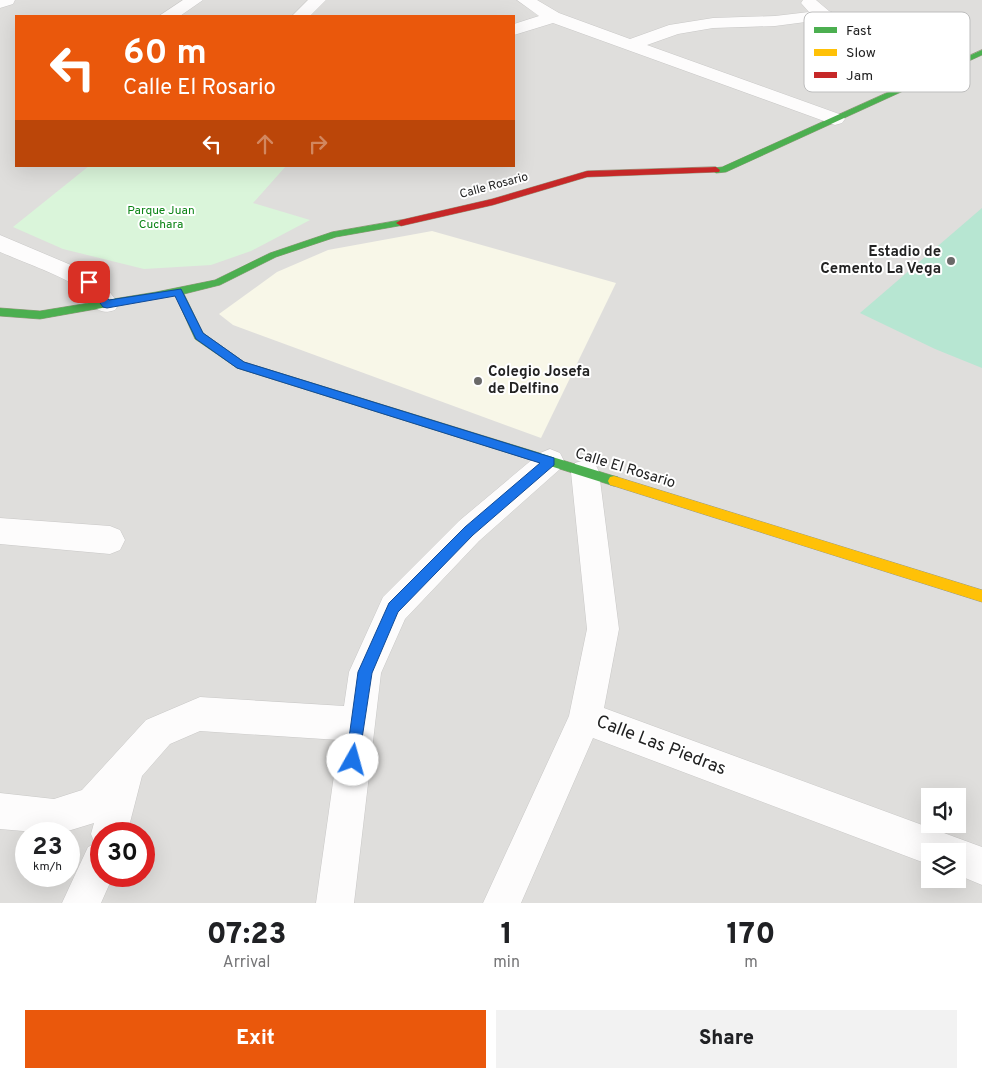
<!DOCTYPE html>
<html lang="en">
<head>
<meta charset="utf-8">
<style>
  :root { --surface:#fff; --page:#f2f2f2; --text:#202124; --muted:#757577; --accent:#ea580c }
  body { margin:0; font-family:Overpass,sans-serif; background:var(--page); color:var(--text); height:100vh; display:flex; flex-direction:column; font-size:19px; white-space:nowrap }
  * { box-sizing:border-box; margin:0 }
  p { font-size:16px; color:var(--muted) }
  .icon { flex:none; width:28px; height:28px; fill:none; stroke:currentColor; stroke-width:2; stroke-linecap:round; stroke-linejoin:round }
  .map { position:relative; height:903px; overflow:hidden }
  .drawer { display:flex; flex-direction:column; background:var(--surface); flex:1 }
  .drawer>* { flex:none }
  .guide { position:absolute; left:15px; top:15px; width:500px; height:152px; border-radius:0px; box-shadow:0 5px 20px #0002; background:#ea580c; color:#fff; overflow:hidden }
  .fabs { position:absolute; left:921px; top:788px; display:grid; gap:10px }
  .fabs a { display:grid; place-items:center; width:45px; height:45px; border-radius:0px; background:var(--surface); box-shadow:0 5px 20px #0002; font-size:25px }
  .speed { position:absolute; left:15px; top:822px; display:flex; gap:10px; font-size:25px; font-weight:700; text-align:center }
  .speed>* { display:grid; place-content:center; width:65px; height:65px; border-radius:50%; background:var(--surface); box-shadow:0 5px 20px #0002; line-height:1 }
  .speed small { font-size:12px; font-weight:400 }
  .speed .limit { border:8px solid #d22; background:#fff; color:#111 }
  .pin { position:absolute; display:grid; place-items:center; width:42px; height:42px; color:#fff; margin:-21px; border-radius:10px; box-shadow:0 2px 8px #0006 }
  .me { position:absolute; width:55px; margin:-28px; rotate:7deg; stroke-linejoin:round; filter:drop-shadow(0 0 4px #0008) }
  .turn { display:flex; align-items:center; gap:18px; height:105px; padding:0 25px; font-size:22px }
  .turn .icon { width:65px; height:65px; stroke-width:2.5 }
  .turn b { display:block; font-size:35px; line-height:42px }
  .lanes { display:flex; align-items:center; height:48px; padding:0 25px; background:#0003; justify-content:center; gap:25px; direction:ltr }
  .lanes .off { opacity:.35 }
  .eta { display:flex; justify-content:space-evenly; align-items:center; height:85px; text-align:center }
  .eta b { font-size:30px; font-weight:800; line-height:35px }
  .button { display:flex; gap:10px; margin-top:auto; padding:10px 25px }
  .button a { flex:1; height:58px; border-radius:0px; background:var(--accent); color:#fff; font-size:20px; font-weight:800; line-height:58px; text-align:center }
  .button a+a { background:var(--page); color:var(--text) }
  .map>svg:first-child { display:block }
</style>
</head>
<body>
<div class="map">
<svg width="982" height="903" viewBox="0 0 982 903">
  <rect width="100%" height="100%" fill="#f0eeeb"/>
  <path fill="#dfdedc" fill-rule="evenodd" d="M 0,0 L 982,0 L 982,903 L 0,903 ZM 16,16 L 514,16 L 514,166 L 16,166 ZM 930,796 L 958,796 L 958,824 L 930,824 ZM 26,834 L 69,834 L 69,876 L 26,876 ZM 101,834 L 144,834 L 144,876 L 101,876 ZM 930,851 L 958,851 L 958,879 L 930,879 Z"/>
  <path fill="#f8f7e8" d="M 432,231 L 616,283 L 541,438 L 233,325 L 219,314 L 277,272 L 328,250 Z"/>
  <path fill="#daf5da" d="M 89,166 L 286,166 L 253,203 L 310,220 L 251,251 L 211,265 L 144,269 L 63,249 L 13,227 Z"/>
  <path fill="#b7e6d2" d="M 982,208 L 982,368 L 935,349 L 860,313 Z"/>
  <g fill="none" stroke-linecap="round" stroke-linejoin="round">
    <defs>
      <path id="street" d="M 0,0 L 15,0 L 13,4 L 0,8 Z
        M 183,0 L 203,0 L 180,16 L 159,16 Z
        M 308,0 L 326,0 L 310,16 L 292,16 Z
        M 517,0 L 537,0 L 559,13 L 630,39 L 669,25 L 713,18 L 775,16 L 809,12 L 801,3 L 803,0 L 816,0 L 829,11 L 951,66 L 953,70 L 951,74 L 937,74 L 821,20 L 775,26 L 713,28 L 678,34 L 647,45 L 842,115 L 845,119 L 842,123 L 835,125 L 553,23 L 514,35 L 514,24 L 539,16 Z
        M 0,235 L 97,276 L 119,304 L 115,310 C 92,318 94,297 80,288 C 60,275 23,262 0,252 Z
        M 550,449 L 560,453 L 564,461 L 560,469 L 479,541 L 405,619 L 381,673 L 354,903 L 316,903 L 339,740 L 200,731 L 170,744 L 142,776 L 127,834 L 101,834 L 101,876 L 113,876 L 101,903 L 62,903 L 88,847 L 95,844 L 91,834 L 94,823 L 58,834 L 0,829 L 0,793 L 54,799 L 82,790 L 146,720 L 200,697 L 344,706 L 349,672 L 383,597 L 459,521 L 540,453 Z
        M 585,460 L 595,463 L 599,472 L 619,629 L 604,708 L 982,847 L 982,885 L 958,875 L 958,851 L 930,851 L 930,865 L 593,738 L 521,903 L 483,903 L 569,716 L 587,629 L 571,472 L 575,463 Z
        M 0,518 L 110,526 L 120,530 L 125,540 L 120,550 L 110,554 L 0,544 Z"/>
      <path id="fast" d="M 982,50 L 982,55 L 726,172 L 716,173 L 712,170 L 713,168 L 722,167 Z
        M 401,220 L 404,221 L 404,225 L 336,237 L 276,257 L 220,285 L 184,294 L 203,333 L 244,362 L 614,476 L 618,477 L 620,481 L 618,485 L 614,486 L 237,368 L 195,339 L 175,295 L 40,319 L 0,316 L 0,308 L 40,311 L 156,292 L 215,280 L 270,253 L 332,232 Z"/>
      <path id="slow" d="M 614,476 L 982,590 L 982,602 L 614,486 L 610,485 L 608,481 L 610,477 Z"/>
      <path id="jam" d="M 716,167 L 720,170 L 719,172 L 587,177 L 493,205 L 401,226 L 396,223 L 401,220 L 492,199 L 587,171 Z"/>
    </defs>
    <use href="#street" stroke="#c9c8c7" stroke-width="1"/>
    <use href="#fast" stroke="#999a82" stroke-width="1"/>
    <use href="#slow" stroke="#999a82" stroke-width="1"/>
    <use href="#jam" stroke="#999a82" stroke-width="1"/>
    <use href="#street" fill="#fdfcfc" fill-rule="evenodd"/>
    <use href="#fast" fill="#4caf50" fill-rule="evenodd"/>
    <use href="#slow" fill="#ffc107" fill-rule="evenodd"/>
    <use href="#jam" fill="#c62828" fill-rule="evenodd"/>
  </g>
  <path fill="#1a73e8" stroke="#114b97" d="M 89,278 L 93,279 L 109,300 L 181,289 L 203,333 L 244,362 L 554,458 L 554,465 L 473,535 L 398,612 L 372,673 L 358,765 L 353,767 L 348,765 L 346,760 L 358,672 L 389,603 L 465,527 L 540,463 L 237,368 L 196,339 L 175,296 L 107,308 L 103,307 L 86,284 L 86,279 Z"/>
  <g fill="#6a6968" stroke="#fff" stroke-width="2">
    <circle cx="951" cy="261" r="5"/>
    <circle cx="478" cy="381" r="5"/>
  </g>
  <g text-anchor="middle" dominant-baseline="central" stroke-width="4" stroke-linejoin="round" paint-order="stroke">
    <g font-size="12" fill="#222" stroke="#fff">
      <text transform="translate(494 186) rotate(-15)">Calle Rosario</text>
    </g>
    <g font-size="12" fill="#0c8416" stroke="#fff">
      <text x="161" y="211">Parque Juan<tspan x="161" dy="14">Cuchara</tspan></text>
    </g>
    <g font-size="15" font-weight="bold" fill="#222" stroke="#fff" text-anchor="end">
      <text x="941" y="252">Estadio de<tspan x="941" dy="17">Cemento La Vega</tspan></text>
      <text x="488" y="372" text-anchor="start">Colegio Josefa<tspan x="488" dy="17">de Delfino</tspan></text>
    </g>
    <g font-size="15" fill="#222" stroke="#fff">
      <text transform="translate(625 469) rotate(17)">Calle El Rosario</text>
    </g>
    <g font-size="18" fill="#222" stroke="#fff">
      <text transform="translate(661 746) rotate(21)">Calle Las Piedras</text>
    </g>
  </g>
  <rect x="804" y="12" width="166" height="80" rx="8" fill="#fff" stroke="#bdbdbd" stroke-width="1"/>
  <rect x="814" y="27" width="23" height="6" fill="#4caf50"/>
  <rect x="814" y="49" width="23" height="7" fill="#ffc107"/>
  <rect x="814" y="72" width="23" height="6" fill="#c62828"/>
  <g font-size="14" fill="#222">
    <text x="846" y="35">Fast</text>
    <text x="846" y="57">Slow</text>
    <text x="846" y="80">Jam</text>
  </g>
</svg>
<div class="fabs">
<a><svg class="icon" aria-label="sound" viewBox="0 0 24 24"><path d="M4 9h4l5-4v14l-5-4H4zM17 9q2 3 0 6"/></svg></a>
<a><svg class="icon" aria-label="layers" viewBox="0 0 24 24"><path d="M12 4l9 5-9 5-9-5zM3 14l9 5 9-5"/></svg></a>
</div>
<div class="speed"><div>23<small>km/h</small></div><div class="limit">30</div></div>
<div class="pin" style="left:89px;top:282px;background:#d93025"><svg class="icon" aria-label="arrive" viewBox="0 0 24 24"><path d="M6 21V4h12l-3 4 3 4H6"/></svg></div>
<svg class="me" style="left:353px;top:760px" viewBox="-20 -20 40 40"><circle r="19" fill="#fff"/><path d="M0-13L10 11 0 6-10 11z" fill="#1a73e8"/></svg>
<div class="guide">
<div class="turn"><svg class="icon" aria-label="left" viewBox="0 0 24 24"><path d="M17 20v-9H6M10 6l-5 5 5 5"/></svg><div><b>60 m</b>Calle El Rosario</div></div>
<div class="lanes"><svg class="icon" aria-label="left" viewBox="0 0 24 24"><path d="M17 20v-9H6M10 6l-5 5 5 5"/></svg><svg class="icon off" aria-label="ahead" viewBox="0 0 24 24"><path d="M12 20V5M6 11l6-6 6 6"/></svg><svg class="icon off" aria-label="right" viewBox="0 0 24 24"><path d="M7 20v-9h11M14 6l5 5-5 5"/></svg></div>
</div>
</div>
<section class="drawer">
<div class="eta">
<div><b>07:23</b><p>Arrival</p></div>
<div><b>1</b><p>min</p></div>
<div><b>170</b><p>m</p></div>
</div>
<div class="button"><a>Exit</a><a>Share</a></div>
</section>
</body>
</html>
